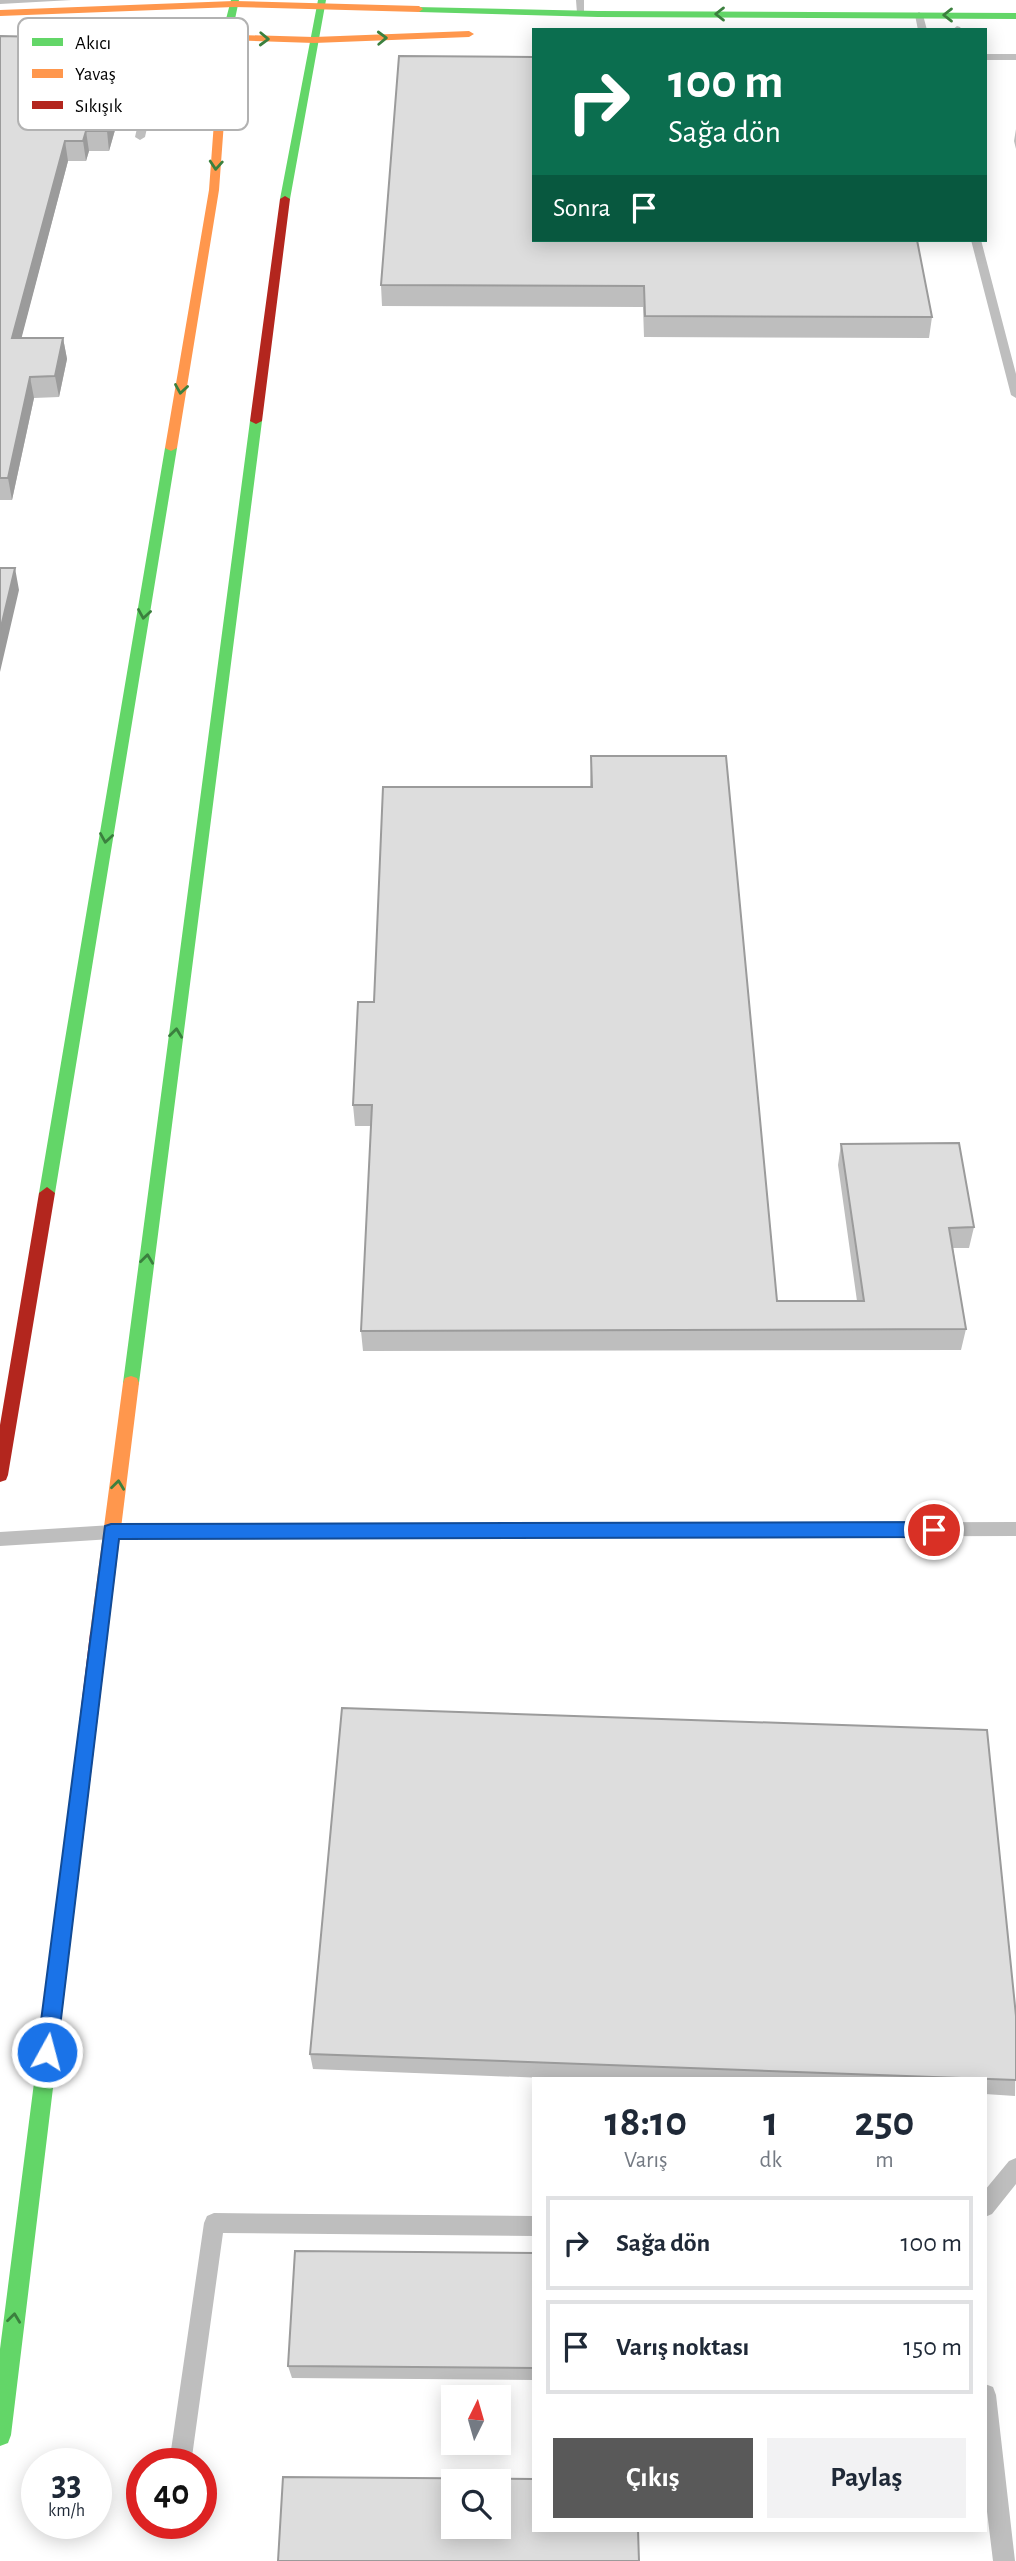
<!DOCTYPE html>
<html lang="tr">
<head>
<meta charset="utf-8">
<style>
  :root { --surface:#fff; --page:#f2f2f3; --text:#1f2937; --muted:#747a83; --line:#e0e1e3; --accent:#595959 }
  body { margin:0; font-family:"Alegreya Sans",sans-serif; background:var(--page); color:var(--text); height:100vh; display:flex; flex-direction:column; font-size:26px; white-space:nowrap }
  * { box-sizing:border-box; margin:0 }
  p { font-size:23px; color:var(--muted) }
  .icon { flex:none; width:38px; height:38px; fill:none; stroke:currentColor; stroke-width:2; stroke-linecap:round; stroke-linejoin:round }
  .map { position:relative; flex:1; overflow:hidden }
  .panel { position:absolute; left:532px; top:2077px; width:455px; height:455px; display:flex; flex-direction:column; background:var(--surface); border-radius:0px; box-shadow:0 4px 18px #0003 }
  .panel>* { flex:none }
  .banner { position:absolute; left:532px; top:28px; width:455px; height:214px; border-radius:0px; box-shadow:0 4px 18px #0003; background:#0b6e4f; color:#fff; overflow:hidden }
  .needle { width:46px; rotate:5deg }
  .tools { position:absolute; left:441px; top:2385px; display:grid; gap:14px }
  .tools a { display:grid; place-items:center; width:70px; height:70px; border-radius:0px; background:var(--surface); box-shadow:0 4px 18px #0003; font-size:35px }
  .speed { position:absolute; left:21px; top:2448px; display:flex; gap:14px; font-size:35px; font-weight:700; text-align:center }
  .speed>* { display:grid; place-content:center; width:91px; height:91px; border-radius:50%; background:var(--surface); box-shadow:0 4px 18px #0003; line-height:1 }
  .speed small { font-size:18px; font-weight:400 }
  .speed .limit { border:10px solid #d22; background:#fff; color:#111 }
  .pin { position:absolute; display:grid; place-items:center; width:60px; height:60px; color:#fff; margin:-30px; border:4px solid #fff; border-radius:50%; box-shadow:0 2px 7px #0007 }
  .me { position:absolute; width:77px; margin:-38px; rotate:7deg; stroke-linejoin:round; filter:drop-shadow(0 0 5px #0008) }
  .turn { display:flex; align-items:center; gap:24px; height:147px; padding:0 21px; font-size:32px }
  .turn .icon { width:91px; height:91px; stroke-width:2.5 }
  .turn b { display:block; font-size:49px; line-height:60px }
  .then { display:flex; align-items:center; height:66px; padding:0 21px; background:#0003; gap:14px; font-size:26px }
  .eta { display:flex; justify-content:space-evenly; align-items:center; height:119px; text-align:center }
  .eta b { font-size:42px; font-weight:700; line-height:49px }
  .primary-button { display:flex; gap:14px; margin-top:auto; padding:14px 21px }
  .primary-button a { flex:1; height:80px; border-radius:0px; background:var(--accent); color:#fff; font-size:28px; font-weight:700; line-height:80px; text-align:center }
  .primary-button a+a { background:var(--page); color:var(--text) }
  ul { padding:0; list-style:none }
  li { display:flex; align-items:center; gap:21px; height:94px; margin:0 14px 10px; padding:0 7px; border:4px solid var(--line); border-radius:0px }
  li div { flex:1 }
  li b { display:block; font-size:26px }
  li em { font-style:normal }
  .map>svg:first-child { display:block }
</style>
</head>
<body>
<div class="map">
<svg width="1016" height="2561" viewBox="0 0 1016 2561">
  <rect width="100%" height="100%" fill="#fff"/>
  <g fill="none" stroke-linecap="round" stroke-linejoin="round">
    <path fill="#bebebe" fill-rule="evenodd" d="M 576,0 L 584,0 L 584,15 L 577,13 Z
      M 919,12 L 923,15 L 927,30 L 918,30 L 915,15 Z
      M 957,26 L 960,27 L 962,30 L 952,30 Z
      M 107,51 L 146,52 L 160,60 L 161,63 L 224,64 L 229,67 L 224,70 L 160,69 L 145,137 L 140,140 L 135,137 L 152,63 L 144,58 L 107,55 Z
      M 985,54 L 1016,54 L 1016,60 L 985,60 Z
      M 971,240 L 981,240 L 1016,374 L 1016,398 L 1011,395 Z
      M 1016,1522 L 1016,1536 L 112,1539 L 0,1546 L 0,1532 L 112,1525 Z
      M 1016,2158 L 1016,2184 L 992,2214 L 985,2217 L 985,2190 L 1009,2161 Z
      M 214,2213 L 534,2216 L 534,2236 L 223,2233 L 191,2464 L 169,2464 L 204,2223 L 207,2216 Z
      M 985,2384 L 993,2387 L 996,2395 L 1015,2561 L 993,2561 L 985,2495 Z"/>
    <path fill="#63d668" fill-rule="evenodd" d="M 231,0 L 239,0 L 231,38 L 224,122 L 219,125 L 214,122 L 221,38 Z
      M 318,0 L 326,0 L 290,199 L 285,202 L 280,199 Z
      M 416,7 L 598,11 L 1016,13 L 1016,19 L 598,17 L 419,12 L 416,11 Z
      M 256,418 L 262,421 L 139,1383 L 137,1388 L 125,1388 L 123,1383 L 250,421 Z
      M 171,445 L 177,448 L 55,1193 L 47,1199 L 39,1193 L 165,448 Z
      M 74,1831 L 81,1834 L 83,1840 L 11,2435 L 8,2443 L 0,2446 L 0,2349 L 65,1840 L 67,1834 Z"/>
    <path fill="#ff974d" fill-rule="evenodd" d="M 234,1 L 419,6 L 423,9 L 419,12 L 234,7 L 0,16 L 0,10 Z
      M 99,31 L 314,37 L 469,31 L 474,34 L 469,37 L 314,43 L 102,36 L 99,35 Z
      M 219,119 L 224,122 L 219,190 L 177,448 L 171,451 L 165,448 L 209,190 L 214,122 Z
      M 131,1376 L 137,1378 L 139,1383 L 108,1633 L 105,1638 L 99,1641 L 93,1638 L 90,1633 L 123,1383 L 125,1378 Z"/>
    <path fill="#b3261e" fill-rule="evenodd" d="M 285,196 L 290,199 L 262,421 L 256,424 L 250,421 L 280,199 Z
      M 47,1187 L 55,1193 L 8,1475 L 6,1480 L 0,1482 L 0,1425 L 39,1193 Z
      M 99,1625 L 105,1628 L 108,1633 L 83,1840 L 81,1846 L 74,1849 L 67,1846 L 65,1840 L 90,1633 L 93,1628 Z"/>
  </g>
  <path fill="#bebebe" d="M 0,0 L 72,0 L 0,4 Z
    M 0,36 L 85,38 L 86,47 L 131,47 L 133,67 L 109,151 L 89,151 L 86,161 L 68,161 L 21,338 L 63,338 L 67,359 L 59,397 L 34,398 L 12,500 L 0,500 Z
    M 533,91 L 932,317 L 929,338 L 644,337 L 643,307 L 382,306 L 381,285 Z
    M 1016,129 L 1016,149 L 1014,141 Z
    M 591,756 L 777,1301 L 857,1301 L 838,1165 L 841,1144 L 974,1227 L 969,1248 L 953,1248 L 966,1329 L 961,1350 L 363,1351 L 361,1331 L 371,1126 L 355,1126 L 353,1105 L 374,1002 L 590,787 Z
    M 1016,2016 L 1015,2096 L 985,2094 L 985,2079 L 570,2079 L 313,2069 L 310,2054 Z
    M 534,2253 L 534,2380 L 292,2378 L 288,2366 Z"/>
  <path fill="#9b9b9b" d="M 131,47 L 133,67 L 109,151 L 107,131 Z
    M 86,131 L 89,151 L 86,161 L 83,141 Z
    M 65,141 L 68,161 L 16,359 L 12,338 Z
    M 63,338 L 67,359 L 59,397 L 55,376 Z
    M 30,377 L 34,398 L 12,500 L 8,478 Z
    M 15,568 L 19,590 L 0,672 L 0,631 Z"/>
  <path fill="#ddd" stroke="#9b9b9b" stroke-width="2" fill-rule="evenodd" d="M 0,36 L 85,38 L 82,47 L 131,47 L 107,131 L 86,131 L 83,141 L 65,141 L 12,338 L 63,338 L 55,376 L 30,377 L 8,478 L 0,478 Z
    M 399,56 L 533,57 L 534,240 L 917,240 L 932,317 L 645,316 L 644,286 L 381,285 Z
    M 0,568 L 15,568 L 0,631 Z
    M 591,756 L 726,756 L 777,1301 L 864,1301 L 841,1144 L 959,1143 L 974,1227 L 949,1228 L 966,1329 L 361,1331 L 372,1105 L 353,1105 L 358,1002 L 374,1002 L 383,787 L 592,787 Z
    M 342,1708 L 987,1730 L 1016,2016 L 1016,2080 L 310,2054 Z
    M 295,2251 L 534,2253 L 534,2368 L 288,2366 Z
    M 283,2477 L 534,2479 L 534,2530 L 638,2530 L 639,2561 L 278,2561 ZM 453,2482 L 499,2482 L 499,2527 L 453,2527 Z"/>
  <defs><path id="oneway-chevron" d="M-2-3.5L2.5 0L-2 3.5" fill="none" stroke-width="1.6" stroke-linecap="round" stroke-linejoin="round" transform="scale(1.75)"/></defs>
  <g stroke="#3b803e">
    <use href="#oneway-chevron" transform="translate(720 14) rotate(-180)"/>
    <use href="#oneway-chevron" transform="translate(948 15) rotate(-180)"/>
    <use href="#oneway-chevron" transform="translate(382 38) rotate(-2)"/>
    <use href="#oneway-chevron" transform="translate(264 39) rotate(2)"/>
    <use href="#oneway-chevron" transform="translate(216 165) rotate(94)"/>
    <use href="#oneway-chevron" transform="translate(181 389) rotate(99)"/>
    <use href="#oneway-chevron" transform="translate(144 614) rotate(99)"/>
    <use href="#oneway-chevron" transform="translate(106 838) rotate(99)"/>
    <use href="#oneway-chevron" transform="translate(176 1033) rotate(-83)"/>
    <use href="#oneway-chevron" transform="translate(147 1259) rotate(-83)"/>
    <use href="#oneway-chevron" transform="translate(118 1485) rotate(-83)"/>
    <use href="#oneway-chevron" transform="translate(14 2318) rotate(-83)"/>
  </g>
  <path fill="#1a73e8" stroke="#114b97" stroke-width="2" d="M 934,1522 L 940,1524 L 942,1530 L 940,1535 L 934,1537 L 119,1539 L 57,2052 L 54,2059 L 47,2061 L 40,2059 L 37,2052 L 105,1526 L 111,1524 Z"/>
  <rect x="18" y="18" width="230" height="112" rx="10" fill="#fff" stroke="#b2b2b2" stroke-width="2"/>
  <rect x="32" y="38" width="31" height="8" fill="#63d668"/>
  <rect x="32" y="69" width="31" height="9" fill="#ff974d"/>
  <rect x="32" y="101" width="31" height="8" fill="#b3261e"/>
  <g font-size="19" fill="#000">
    <text x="75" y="49">Akıcı</text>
    <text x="75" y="80">Yavaş</text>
    <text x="75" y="112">Sıkışık</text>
  </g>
</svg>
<div class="tools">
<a><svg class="needle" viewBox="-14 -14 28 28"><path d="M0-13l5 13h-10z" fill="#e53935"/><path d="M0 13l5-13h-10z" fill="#747a83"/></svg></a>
<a><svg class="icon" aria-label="search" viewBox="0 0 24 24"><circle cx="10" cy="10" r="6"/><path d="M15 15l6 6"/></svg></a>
</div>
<div class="speed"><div>33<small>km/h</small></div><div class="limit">40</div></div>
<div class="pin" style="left:934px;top:1530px;background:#d93025"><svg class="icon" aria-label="arrive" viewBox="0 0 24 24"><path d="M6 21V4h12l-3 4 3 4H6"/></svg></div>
<svg class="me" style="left:47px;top:2052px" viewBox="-20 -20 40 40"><circle r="17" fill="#1a73e8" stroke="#fff" stroke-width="3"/><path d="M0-11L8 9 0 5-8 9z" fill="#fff"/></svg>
<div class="banner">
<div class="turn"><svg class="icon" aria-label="right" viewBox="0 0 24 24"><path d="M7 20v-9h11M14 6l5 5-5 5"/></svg><div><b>100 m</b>Sağa dön</div></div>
<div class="then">Sonra<svg class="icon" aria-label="arrive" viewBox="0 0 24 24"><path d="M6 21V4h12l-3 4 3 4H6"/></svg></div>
</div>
<section class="panel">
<div class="eta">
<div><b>18:10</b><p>Varış</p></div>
<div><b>1</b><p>dk</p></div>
<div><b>250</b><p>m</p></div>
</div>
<ul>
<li><svg class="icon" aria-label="right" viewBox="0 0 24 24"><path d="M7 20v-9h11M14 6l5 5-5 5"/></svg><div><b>Sağa dön</b></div><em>100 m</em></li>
<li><svg class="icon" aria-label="arrive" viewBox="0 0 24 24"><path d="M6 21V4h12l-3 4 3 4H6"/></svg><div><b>Varış noktası</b></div><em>150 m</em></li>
</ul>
<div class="primary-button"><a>Çıkış</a><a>Paylaş</a></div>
</section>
</div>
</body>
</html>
